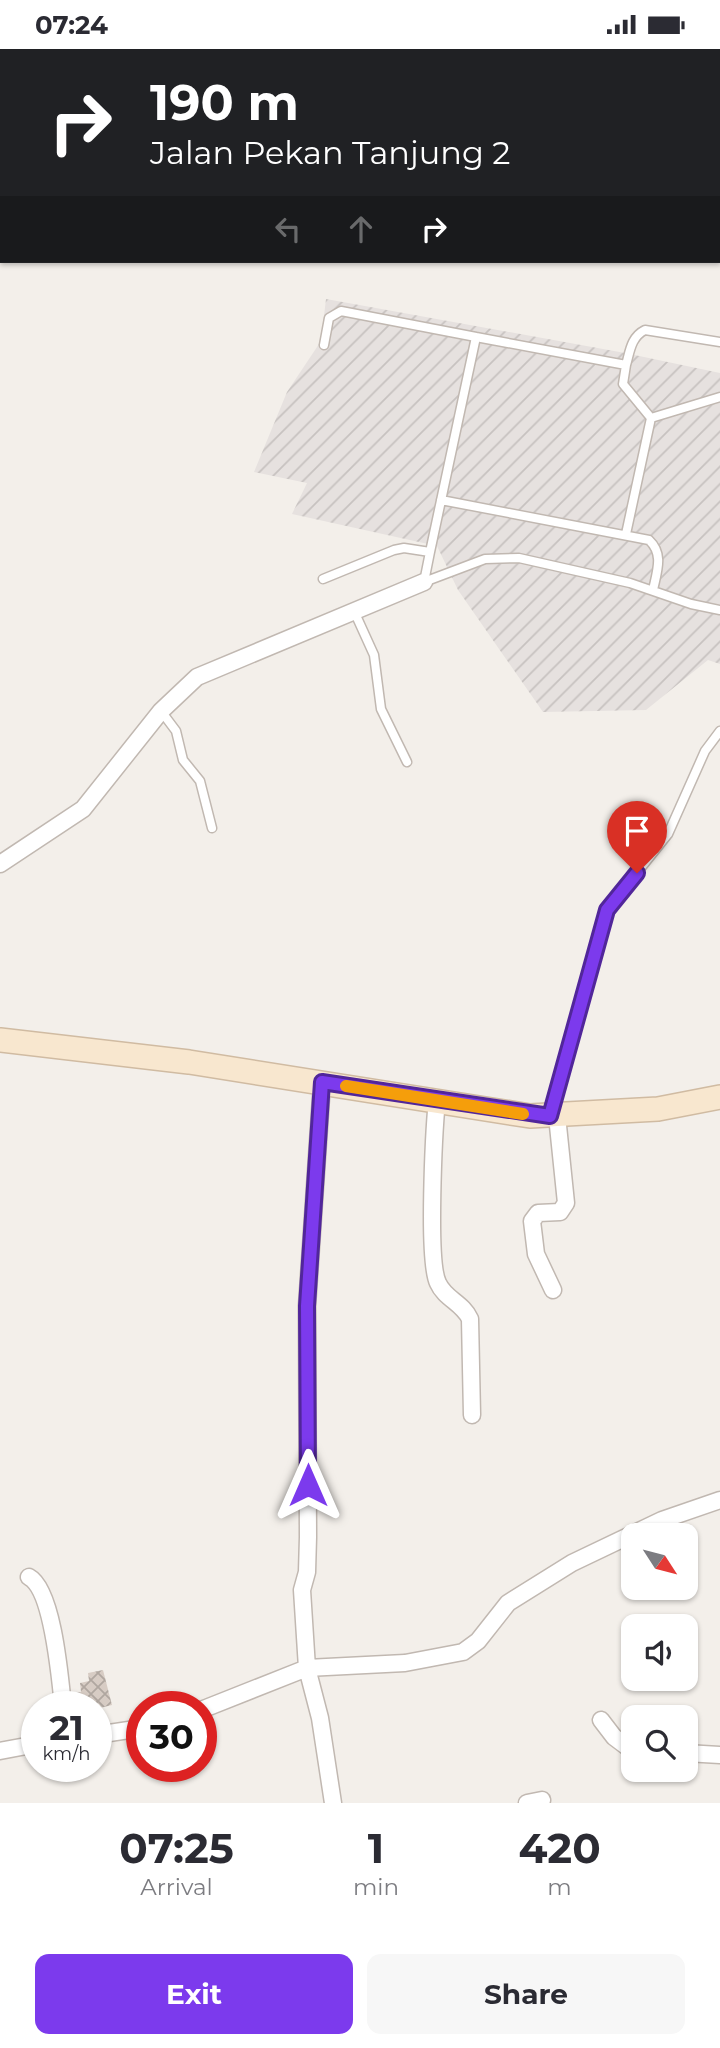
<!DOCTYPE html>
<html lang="en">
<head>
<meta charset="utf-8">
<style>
  :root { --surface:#fff; --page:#f7f7f7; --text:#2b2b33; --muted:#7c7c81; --accent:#7c3aed }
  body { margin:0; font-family:Montserrat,sans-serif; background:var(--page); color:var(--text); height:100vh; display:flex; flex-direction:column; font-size:26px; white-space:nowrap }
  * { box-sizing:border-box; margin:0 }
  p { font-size:23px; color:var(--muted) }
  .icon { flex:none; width:38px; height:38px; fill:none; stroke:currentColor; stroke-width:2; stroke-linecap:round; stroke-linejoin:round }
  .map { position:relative; height:1754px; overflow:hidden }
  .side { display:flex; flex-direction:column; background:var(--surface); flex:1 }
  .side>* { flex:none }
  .top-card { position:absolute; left:0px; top:0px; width:721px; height:214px; box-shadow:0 2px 5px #0004; background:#202124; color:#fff; overflow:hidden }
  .needle { width:46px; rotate:126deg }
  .controls { position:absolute; left:621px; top:1474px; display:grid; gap:14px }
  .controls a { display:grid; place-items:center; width:77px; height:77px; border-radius:14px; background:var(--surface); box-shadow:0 2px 5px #0004; font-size:35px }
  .speed { position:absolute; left:21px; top:1642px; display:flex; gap:14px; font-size:35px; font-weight:700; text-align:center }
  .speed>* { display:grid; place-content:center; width:91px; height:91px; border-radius:50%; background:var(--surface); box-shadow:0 2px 5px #0004; line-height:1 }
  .speed small { font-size:18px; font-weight:400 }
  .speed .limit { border:10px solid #d22; background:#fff; color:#111 }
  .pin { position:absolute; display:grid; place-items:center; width:60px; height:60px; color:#fff; margin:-72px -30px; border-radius:50% 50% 50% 0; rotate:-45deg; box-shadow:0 0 7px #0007 }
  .pin .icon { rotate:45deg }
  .me { position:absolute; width:77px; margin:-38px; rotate:0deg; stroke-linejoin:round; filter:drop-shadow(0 0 5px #0008) }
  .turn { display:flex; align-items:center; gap:24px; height:147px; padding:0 35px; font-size:32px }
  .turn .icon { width:91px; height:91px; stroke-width:2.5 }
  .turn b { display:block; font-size:49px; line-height:60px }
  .lanes { display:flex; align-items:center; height:66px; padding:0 35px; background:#0003; justify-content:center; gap:35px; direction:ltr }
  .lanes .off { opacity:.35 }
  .eta { display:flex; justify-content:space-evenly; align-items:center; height:119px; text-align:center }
  .eta b { font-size:42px; font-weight:700; line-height:49px }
  .cta { display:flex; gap:14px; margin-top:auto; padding:14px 35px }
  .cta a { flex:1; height:80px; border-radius:14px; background:var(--accent); color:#fff; font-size:28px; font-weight:700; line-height:80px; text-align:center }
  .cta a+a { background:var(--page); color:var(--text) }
  .status { display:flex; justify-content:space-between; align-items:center; height:49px; padding:0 35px; background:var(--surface); direction:ltr }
  .status svg { height:19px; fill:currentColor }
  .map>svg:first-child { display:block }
</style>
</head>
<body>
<div class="status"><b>07:24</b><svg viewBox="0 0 49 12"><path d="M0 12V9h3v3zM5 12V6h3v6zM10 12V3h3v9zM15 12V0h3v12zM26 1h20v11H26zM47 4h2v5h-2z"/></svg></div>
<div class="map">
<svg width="720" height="1754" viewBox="0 0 720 1754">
  <defs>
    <pattern id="industrial-furrows" width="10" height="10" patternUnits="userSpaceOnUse" patternTransform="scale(1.75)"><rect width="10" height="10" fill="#e6e1df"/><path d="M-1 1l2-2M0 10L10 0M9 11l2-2" fill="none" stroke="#c7c2c0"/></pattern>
    <pattern id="water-ripples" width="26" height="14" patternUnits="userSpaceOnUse" patternTransform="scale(1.75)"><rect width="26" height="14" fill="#aedbe8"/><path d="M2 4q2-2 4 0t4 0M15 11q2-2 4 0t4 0" fill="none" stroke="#97bdc8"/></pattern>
    <pattern id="building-cross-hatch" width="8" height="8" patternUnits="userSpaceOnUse" patternTransform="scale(1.75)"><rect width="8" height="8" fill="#d7ccc4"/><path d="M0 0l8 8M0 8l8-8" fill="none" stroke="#b0a7a0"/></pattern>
  </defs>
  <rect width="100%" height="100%" fill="#f3efea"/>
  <path fill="url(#industrial-furrows)" d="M 326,250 L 625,304 L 720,324 L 720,615 L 708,611 L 646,661 L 543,663 L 458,541 L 437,497 L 292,465 L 307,434 L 254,423 L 287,343 L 321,292 Z"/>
  <path fill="url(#water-ripples)" d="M 0,0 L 677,0 L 2,2 L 2,151 Z"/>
  <path fill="url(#building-cross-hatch)" d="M 103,1621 L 112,1656 L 96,1660 L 96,1657 L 79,1657 L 76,1644 L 81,1643 L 80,1634 L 89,1632 L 88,1624 Z"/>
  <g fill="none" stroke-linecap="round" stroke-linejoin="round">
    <defs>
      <path id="lane" d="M 476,288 L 626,316 L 623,335 L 651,369
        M 324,296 L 329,269 L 341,262 L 476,288 L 430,503
        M 626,316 C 630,302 631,288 645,281 L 720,293
        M 651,369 L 720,348
        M 441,451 L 649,491 C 664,505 657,522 653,541
        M 626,485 L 651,369
        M 323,530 L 394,501 L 404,499 L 430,503 L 424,533
        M 424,533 L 485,510 L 519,509 L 630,534 L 691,555 L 720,561
        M 354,562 L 374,606 L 381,660 L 407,713
        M 161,662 L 176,682 L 183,711 L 200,732 L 212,779
        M 551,1064 L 607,861 L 668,785 L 705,702 L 720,682"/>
      <path id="street" d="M 0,815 L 83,760 L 161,662 L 197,628 L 424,533
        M 322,1033 L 307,1257 L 308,1488 L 307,1523 L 302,1541 L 307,1619 L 320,1669 L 333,1754
        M 437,1051 C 434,1081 427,1212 438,1234 C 445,1250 463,1254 470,1270 L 472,1366
        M 553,1241 L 536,1205 L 532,1172 L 538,1164 L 560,1163 L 566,1154 L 557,1067
        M 29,1528 C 53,1541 60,1629 63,1657
        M 201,1661 L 307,1619 L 405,1614 L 463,1603 L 478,1592 L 508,1554 L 572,1514 L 662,1471 L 720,1451
        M 601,1671 L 614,1688 L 634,1703
        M 96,1686 L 142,1679
        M 0,1702 L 37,1695
        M 686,1704 L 720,1706
        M 527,1754 L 542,1751"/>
      <path id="secondary" d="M 0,991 L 189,1013 L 530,1067 L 658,1060 L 720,1048"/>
    </defs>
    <use href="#lane" stroke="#c1b8b1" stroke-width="11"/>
    <use href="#street" stroke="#c1b8b1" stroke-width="19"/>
    <use href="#secondary" stroke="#d0bba2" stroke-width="26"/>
    <use href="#lane" stroke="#fff" stroke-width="8"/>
    <use href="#street" stroke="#fff" stroke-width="16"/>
    <use href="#secondary" stroke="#f8e7cf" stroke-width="23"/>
  </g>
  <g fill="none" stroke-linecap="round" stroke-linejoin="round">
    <defs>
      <path id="route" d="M 308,1436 L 307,1257 L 322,1033 L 550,1067 L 607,861 L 637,824"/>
    </defs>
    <use href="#route" stroke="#51269a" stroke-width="18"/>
    <use href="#route" stroke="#7c3aed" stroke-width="12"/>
    <path stroke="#f59e0b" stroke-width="12" d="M 346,1037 L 523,1065"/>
  </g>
</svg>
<div class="controls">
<a><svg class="needle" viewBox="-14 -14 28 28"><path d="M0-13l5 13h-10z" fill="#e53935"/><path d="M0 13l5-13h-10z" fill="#7c7c81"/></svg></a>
<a><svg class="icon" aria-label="sound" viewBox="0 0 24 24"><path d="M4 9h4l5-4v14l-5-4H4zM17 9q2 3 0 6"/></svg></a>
<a><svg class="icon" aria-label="search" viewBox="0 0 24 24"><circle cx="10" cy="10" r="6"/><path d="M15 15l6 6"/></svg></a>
</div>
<div class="speed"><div>21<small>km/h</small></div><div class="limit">30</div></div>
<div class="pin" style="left:637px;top:824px;background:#d93025"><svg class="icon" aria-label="arrive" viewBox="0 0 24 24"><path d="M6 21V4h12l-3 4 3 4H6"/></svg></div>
<svg class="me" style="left:308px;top:1436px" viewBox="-20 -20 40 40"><path d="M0-17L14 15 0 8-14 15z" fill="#7c3aed" stroke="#fff" stroke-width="4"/></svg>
<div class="top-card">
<div class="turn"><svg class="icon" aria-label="right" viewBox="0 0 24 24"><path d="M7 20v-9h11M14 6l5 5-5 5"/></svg><div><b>190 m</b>Jalan Pekan Tanjung 2</div></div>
<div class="lanes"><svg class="icon off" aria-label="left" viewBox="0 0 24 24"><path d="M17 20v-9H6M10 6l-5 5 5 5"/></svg><svg class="icon off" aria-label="ahead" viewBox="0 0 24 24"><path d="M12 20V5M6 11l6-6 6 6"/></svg><svg class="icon" aria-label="right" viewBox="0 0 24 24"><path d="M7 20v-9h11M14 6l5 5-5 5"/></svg></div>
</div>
</div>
<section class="side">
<div class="eta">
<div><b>07:25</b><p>Arrival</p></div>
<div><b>1</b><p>min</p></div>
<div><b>420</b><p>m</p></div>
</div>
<div class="cta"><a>Exit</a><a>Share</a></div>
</section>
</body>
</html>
